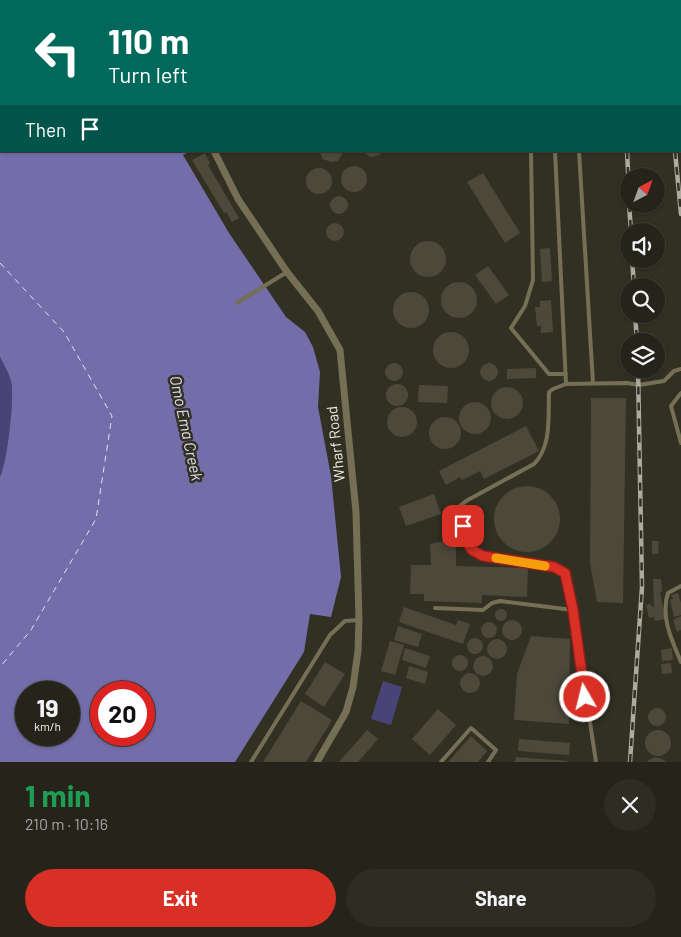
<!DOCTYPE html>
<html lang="en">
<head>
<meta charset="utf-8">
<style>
  :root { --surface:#26241a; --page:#2e2c23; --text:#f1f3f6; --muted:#a4a4a2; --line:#424139; --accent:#d93025 }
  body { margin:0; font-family:Barlow,sans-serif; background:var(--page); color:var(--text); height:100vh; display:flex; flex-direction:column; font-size:19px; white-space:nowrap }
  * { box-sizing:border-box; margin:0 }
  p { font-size:16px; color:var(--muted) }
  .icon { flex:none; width:28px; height:28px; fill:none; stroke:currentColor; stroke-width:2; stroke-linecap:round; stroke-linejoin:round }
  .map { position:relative; height:762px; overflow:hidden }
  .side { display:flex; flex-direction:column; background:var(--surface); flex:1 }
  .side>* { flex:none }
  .banner { position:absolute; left:0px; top:0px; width:681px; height:152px; box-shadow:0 1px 4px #0004,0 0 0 1px var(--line); background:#00695c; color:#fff; overflow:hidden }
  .needle { width:32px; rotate:41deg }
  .buttons { position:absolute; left:620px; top:168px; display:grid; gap:10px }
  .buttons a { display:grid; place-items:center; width:45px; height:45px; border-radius:50%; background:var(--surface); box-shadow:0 1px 4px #0004,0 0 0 1px var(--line); font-size:25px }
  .speed { position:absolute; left:15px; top:681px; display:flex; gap:10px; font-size:25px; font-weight:700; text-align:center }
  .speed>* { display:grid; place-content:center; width:65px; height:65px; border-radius:50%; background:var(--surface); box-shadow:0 1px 4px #0004,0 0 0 1px var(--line); line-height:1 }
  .speed small { font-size:12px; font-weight:400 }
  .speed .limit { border:8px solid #d22; background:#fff; color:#111 }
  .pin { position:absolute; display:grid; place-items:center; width:42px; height:42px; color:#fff; margin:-21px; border-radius:10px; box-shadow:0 2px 8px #0006 }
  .me { position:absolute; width:55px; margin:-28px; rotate:352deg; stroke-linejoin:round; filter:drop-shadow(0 0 4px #0008) }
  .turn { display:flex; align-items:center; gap:18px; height:105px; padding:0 25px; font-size:22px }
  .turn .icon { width:65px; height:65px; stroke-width:2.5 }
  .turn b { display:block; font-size:35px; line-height:42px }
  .then { display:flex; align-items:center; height:48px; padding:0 25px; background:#0003; gap:10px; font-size:19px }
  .round { display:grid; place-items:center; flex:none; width:52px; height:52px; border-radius:26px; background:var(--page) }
  .overview { display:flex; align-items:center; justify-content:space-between; height:85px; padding:0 25px }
  h1 { font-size:30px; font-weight:700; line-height:38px; color:#1e9e55 }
  .primary-button { display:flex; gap:10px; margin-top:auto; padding:10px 25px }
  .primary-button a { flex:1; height:58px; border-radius:30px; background:var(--accent); color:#fff; font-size:20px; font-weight:700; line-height:58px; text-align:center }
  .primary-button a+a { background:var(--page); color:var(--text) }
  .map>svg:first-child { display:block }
</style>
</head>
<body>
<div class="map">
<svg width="681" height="762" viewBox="0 0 681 762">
  <rect width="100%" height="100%" fill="#323022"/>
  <path fill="#494478" d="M 0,357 C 4,365 9,373 11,381 C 15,396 7,464 0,477 Z
    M 383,681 L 402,687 L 391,725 L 371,719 Z"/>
  <path fill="#736eaa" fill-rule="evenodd" d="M 0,0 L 92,1 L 1,1 L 1,151 L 190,151 L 183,155 L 229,233 L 286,317 L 305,332 L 313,347 L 320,372 L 318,407 L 331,476 L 341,577 L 331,617 L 310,614 L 304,652 L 235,762 L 0,762 L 0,477 C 7,464 15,396 11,381 C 9,373 4,365 0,357 ZM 26,692 L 69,692 L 69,735 L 26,735 ZM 101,692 L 144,692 L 144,735 L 101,735 Z"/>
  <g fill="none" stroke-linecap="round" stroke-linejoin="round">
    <path stroke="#e1e1f3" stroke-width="1" stroke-dasharray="6 5" stroke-linecap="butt" d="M 0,263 L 64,332 L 112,416 L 96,519 L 31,630 L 0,667"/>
  </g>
  <path fill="#4c493b" d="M 319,151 L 344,151 L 338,161 L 331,162 L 323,159 Z
    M 361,151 L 383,151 L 379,155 L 371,157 Z
    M 205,153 L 210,163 L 208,165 L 239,218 L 232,222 L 226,212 L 224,213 L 192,160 Z
    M341 179a13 13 0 1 1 26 0a13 13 0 1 1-26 0Z
    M306 181a13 13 0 1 1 26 0a13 13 0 1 1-26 0Z
    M 483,173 L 520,233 L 505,243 L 467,182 Z
    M330 205a9 9 0 1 1 18 0a9 9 0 1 1-18 0Z
    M326 232a9 9 0 1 1 18 0a9 9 0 1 1-18 0Z
    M410 259a18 18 0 1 1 36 0a18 18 0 1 1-36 0Z
    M 550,248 L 552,281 L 542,282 L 540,249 Z
    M 488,266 L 509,295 L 496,304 L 475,275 Z
    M441 300a18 18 0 1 1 36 0a18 18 0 1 1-36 0Z
    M393 310a18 18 0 1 1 36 0a18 18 0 1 1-36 0Z
    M 551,300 L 553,332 L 541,333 L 541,326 L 537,326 L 535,307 L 540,307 L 540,301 Z
    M433 350a18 18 0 1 1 36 0a18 18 0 1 1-36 0Z
    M480 372a9 9 0 1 1 18 0a9 9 0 1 1-18 0Z
    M385 372a9 9 0 1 1 18 0a9 9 0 1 1-18 0Z
    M 536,368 L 536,378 L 507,379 L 507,369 Z
    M386 395a11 11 0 1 1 22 0a11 11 0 1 1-22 0Z
    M 419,385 L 448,386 L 447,403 L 418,402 Z
    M491 403a16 16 0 1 1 32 0a16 16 0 1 1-32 0Z
    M 591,398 L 626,398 L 623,603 L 597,602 L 590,563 Z
    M459 418a16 16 0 1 1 32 0a16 16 0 1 1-32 0Z
    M387 422a15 15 0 1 1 30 0a15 15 0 1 1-30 0Z
    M429 433a16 16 0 1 1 32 0a16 16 0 1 1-32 0Z
    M 526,426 L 539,451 L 484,479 L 480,471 L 462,480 L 460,477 L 446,485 L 439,471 Z
    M494 519a33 33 0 1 1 66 0a33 33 0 1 1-66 0Z
    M 434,494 L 441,514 L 406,526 L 399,507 Z
    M 456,538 L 456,566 L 528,568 L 527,597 L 482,595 L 482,603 L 424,601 L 424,594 L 410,594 L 411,565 L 431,565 L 430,544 Z
    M 652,541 L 659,541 L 658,554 L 652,554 Z
    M 653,579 L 661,579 L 662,592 L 660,592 L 665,619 L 655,621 L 654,617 L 649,618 L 646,605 L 651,604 L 652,607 L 654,607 Z
    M 678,593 L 681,603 L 681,615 L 674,617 L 670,600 L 673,599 L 671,595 Z
    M 404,607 L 456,625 L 458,620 L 470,624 L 463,644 L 399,622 Z
    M495 615a6 6 0 1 1 12 0a6 6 0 1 1-12 0Z
    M 681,616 L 681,630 L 677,632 L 673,620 Z
    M502 630a10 10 0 1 1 20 0a10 10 0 1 1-20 0Z
    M481 630a8 8 0 1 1 16 0a8 8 0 1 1-16 0Z
    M 398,626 L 422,634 L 418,647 L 394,640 Z
    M 531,636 L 570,639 L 569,724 L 514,720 L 517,674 Z
    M467 646a8 8 0 1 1 16 0a8 8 0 1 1-16 0Z
    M487 649a10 10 0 1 1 20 0a10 10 0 1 1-20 0Z
    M 390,641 L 404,645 L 395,675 L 381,671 Z
    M 405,648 L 430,656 L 426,668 L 402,660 Z
    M 672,648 L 673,660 L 662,661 L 661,650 Z
    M452 663a8 8 0 1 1 16 0a8 8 0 1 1-16 0Z
    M473 666a10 10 0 1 1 20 0a10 10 0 1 1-20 0Z
    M 325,662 L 345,674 L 324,707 L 305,694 Z
    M 671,663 L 672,673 L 662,674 L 661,664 Z
    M 409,666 L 428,672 L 425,684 L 406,678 Z
    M460 683a10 10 0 1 1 20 0a10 10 0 1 1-20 0Z
    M 301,701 L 332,720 L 306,762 L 263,762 Z
    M648 717a9 9 0 1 1 18 0a9 9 0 1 1-18 0Z
    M 438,709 L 456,725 L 430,755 L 412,739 Z
    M 367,730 L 378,739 L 358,762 L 339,762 Z
    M645 743a13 13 0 1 1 26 0a13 13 0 1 1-26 0Z
    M 471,736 L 487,751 L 478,762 L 448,762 Z
    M 519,739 L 570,743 L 569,755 L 518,751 Z
    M 516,757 L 568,761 L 568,762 L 515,762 Z
    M 655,757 L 662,759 L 666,762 L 646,762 Z"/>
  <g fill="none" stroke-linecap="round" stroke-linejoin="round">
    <path stroke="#757055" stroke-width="4" d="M 523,0 L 523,1
      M 550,0 L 550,1
      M 571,0 L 571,1
      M 531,151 L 533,280 L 525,306 L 511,328 L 549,374 L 566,374
      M 555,151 L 566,384
      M 579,151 L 593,383
      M 237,303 L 287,272
      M 681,393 L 671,406 L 681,443
      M 681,586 L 668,593 C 660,616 672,641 681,662
      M 435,608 L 483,610 L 492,603 L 500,601 L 573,610
      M 251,762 L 330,635 L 345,621 L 359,620
      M 441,762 L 471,728 L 496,750 L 488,762
      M 596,762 L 573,610 L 565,573 L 554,567 L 483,556 L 472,549 L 466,541 L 460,506 L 466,501 L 534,464 C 552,446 548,416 549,392 L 553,389 L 566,384 L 627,383 L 639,385 L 664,381 L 674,371 L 681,369"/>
    <path stroke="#757055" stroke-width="7" d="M 161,0 L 162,1
      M 214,151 L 238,199 L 287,272 L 318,311 L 340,350 L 356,512 L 359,620 L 358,651 L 353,687 L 346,712 L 317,762"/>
    <path stroke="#d5c983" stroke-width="12" d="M 673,0 L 673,1
      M 680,74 L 681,85"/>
    <defs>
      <path id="rail" d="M 618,0 L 618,1
        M 662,0 L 662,1
        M 627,151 L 629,191
        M 675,151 L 681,214
        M 629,204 L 631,231
        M 632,259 L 634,286
        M 635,314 L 637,341
        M 630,762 L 642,587 L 638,369"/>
    </defs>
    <use href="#rail" stroke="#acaba0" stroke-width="4.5"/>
    <use href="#rail" stroke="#323022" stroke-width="2.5" stroke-dasharray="8" stroke-linecap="butt"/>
  </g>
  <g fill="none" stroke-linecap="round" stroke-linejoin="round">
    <defs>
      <path id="route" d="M 463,526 L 466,541 L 472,550 L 483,556 L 554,567 L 565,573 L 573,610 L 585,697"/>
    </defs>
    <use href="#route" stroke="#8d1f18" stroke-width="12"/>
    <use href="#route" stroke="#d93025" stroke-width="9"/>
    <path stroke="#f59e0b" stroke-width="9" d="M 496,558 L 545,566"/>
  </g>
  <g text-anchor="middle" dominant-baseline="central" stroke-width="5" stroke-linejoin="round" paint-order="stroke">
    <g font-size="15" fill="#edece3" stroke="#323022">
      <text transform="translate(335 444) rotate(-96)">Wharf Road</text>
    </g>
    <g font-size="16" font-style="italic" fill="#e1e1f3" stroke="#323022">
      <text transform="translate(187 428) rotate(78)">Omo Ema Creek</text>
    </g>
  </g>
</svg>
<div class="buttons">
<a><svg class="needle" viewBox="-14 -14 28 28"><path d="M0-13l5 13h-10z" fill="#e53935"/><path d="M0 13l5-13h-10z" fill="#a4a4a2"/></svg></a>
<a><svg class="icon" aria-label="sound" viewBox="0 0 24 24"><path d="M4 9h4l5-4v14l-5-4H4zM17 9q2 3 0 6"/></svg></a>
<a><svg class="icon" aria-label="search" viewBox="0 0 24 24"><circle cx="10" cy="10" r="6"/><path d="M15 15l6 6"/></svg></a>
<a><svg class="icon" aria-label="layers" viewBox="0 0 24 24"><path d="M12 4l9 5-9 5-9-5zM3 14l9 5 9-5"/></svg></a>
</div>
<div class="speed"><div>19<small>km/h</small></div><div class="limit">20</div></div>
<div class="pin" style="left:463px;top:526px;background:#d93025"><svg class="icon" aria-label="arrive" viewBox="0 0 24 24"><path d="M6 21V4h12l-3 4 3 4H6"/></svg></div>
<svg class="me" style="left:585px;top:697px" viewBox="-20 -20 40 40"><circle r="17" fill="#d93025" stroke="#fff" stroke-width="3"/><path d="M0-11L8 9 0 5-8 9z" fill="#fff"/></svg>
<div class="banner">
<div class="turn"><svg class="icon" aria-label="left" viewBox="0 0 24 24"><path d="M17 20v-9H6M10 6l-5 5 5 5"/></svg><div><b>110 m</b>Turn left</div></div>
<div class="then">Then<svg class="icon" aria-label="arrive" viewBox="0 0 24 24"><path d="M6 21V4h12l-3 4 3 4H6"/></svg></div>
</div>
</div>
<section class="side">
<div class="overview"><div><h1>1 min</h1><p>210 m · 10:16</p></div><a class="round"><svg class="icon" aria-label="close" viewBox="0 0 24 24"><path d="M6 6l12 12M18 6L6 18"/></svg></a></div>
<div class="primary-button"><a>Exit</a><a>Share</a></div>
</section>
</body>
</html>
